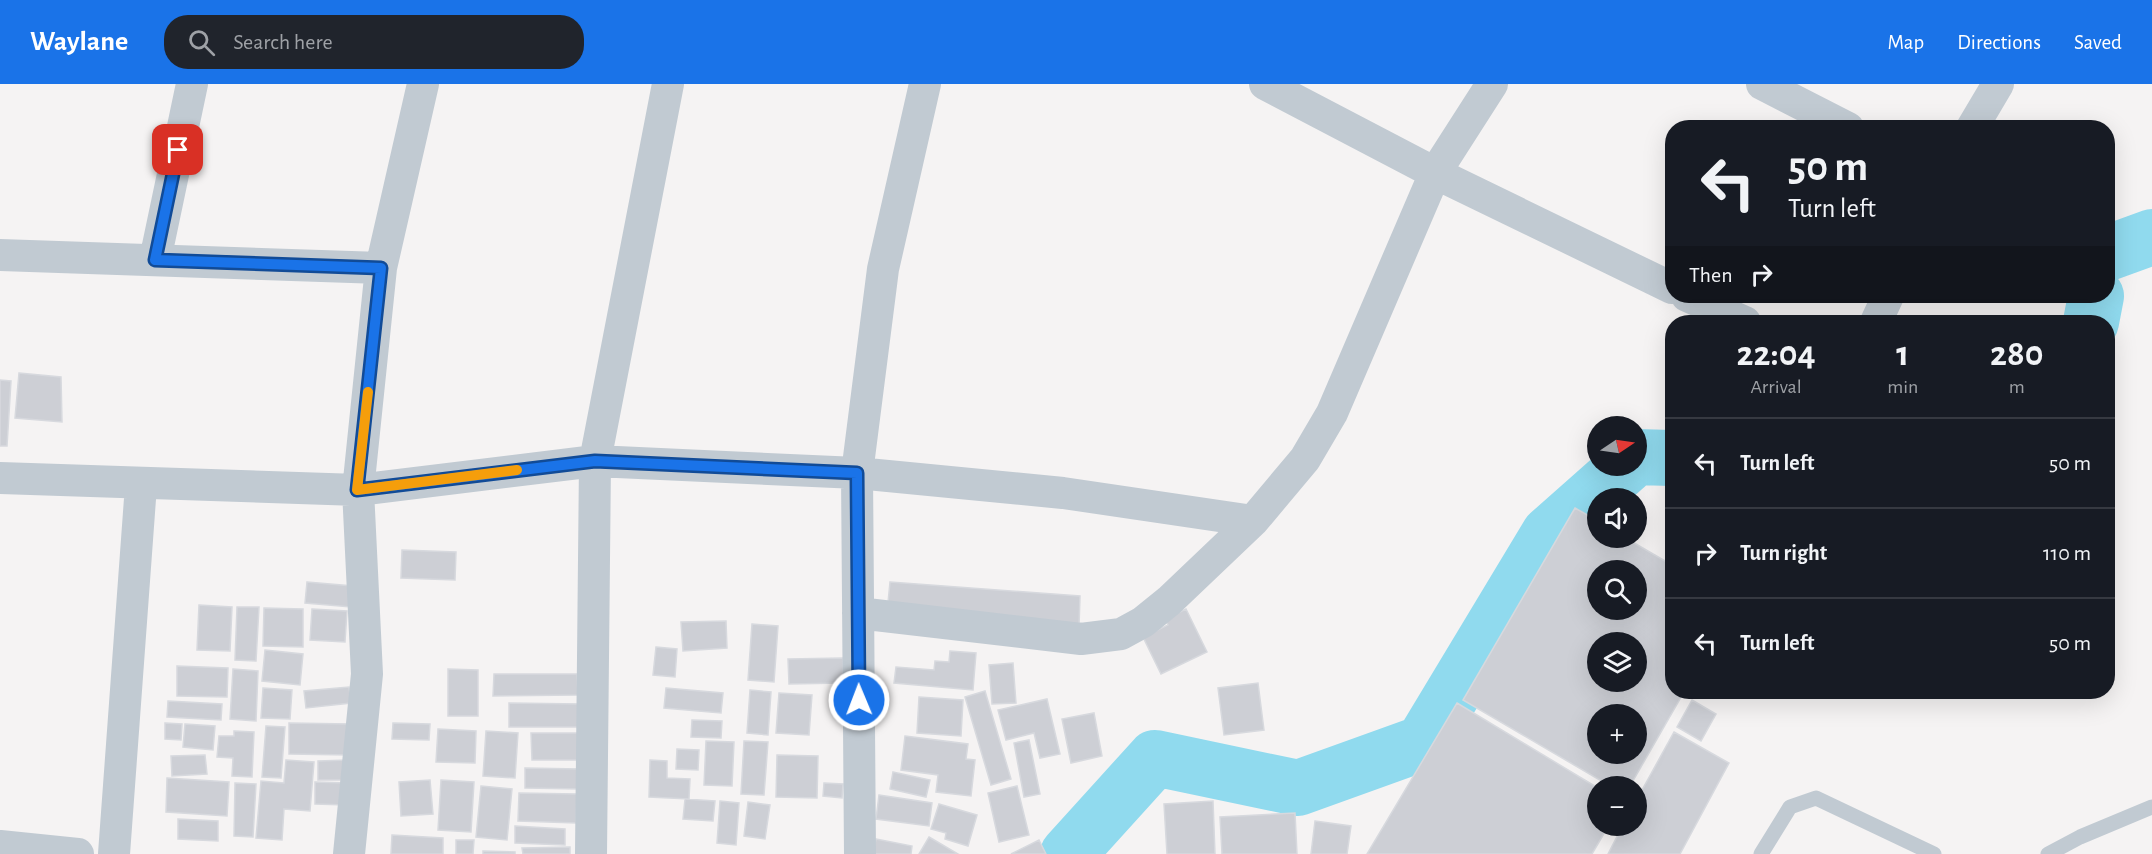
<!DOCTYPE html>
<html lang="en">
<head>
<meta charset="utf-8">
<style>
  :root { --surface:#171b24; --page:#20242c; --text:#f1f3f6; --muted:#9ea1a6; --line:#363941; --accent:#1a73e8 }
  body { margin:0; font-family:"Alegreya Sans",sans-serif; background:var(--page); color:var(--text); height:100vh; display:flex; flex-direction:column; font-size:22px; white-space:nowrap }
  * { box-sizing:border-box; margin:0 }
  p { font-size:20px; color:var(--muted) }
  .icon { flex:none; width:33px; height:33px; fill:none; stroke:currentColor; stroke-width:2; stroke-linecap:round; stroke-linejoin:round }
  .map { position:relative; flex:1; overflow:hidden }
  .sheet { position:absolute; left:1665px; top:231px; width:450px; height:384px; display:flex; flex-direction:column; background:var(--surface); border-radius:24px; box-shadow:0 6px 24px #0002 }
  .sheet>* { flex:none }
  .guide { position:absolute; left:1665px; top:36px; width:450px; height:183px; border-radius:24px; box-shadow:0 6px 24px #0002; background:#171b24; color:var(--text); overflow:hidden }
  .needle { width:39px; rotate:77deg }
  .buttons { position:absolute; left:1587px; top:332px; display:grid; gap:12px }
  .buttons a { display:grid; place-items:center; width:60px; height:60px; border-radius:50%; background:var(--surface); box-shadow:0 6px 24px #0002; font-size:30px }
  .pin { position:absolute; display:grid; place-items:center; width:51px; height:51px; color:#fff; margin:-26px; border-radius:12px; box-shadow:0 3px 9px #0006 }
  .me { position:absolute; width:66px; margin:-33px; rotate:359deg; stroke-linejoin:round; filter:drop-shadow(0 0 4px #0008) }
  .turn { display:flex; align-items:center; gap:21px; height:126px; padding:0 24px; font-size:27px }
  .turn .icon { width:78px; height:78px; stroke-width:2.5 }
  .turn b { display:block; font-size:42px; line-height:51px }
  .then { display:flex; align-items:center; height:57px; padding:0 24px; background:#0003; gap:12px; font-size:22px }
  .eta { display:flex; justify-content:space-evenly; align-items:center; height:102px; text-align:center }
  .eta b { font-size:36px; font-weight:700; line-height:42px }
  ul { padding:0; list-style:none }
  li { display:flex; align-items:center; gap:18px; height:90px; padding:0 24px; border-top:2px solid var(--line) }
  li div { flex:1 }
  li b { display:block; font-size:22px }
  li em { font-style:normal }
  header { display:flex; align-items:center; gap:36px; box-sizing:border-box; height:84px; padding:0 30px; background:var(--accent); color:#fff }
  header strong { font-size:28px }
  nav { display:flex; gap:33px; margin-inline-start:auto; font-size:21px }
  .search { width:420px; height:54px; background:var(--page); display:flex; align-items:center; gap:15px; box-sizing:border-box; padding:0 21px; border-radius:24px; color:var(--muted); font-size:22px }
  .map>svg:first-child { display:block }
</style>
</head>
<body>
<header>
<strong>Waylane</strong>
<div class="search"><svg class="icon" aria-label="search" viewBox="0 0 24 24"><circle cx="10" cy="10" r="6"/><path d="M15 15l6 6"/></svg>Search here</div>
<nav><a>Map</a><a>Directions</a><a>Saved</a></nav>
</header>
<div class="map">
<svg width="2152" height="770" viewBox="0 0 2152 770">
  <rect width="100%" height="100%" fill="#f5f3f3"/>
  <g fill="none" stroke-linecap="round" stroke-linejoin="round">
    <path stroke="#90daee" stroke-width="56" d="M 2108,169 L 2152,153
      M 2091,238 L 2096,212
      M 1636,373 L 1672,374
      M 1068,770 L 1155,674 L 1298,704 L 1423,659 L 1549,450 L 1627,381"/>
  </g>
  <path fill="#cdcfd5" stroke="#d7d9de" stroke-width="1.5" fill-rule="evenodd" d="M 19,289 L 61,293 L 62,338 L 15,334 Z
    M 0,296 L 11,297 L 7,362 L 0,362 Z
    M 1575,424 L 1598,437 L 1598,453 L 1624,453 L 1672,481 L 1672,608 L 1684,608 L 1630,702 L 1610,702 L 1463,616 ZM 1598,486 L 1636,486 L 1636,525 L 1598,525 ZM 1598,558 L 1636,558 L 1636,597 L 1598,597 ZM 1598,630 L 1636,630 L 1636,669 L 1598,669 Z
    M 402,466 L 456,468 L 455,496 L 401,494 Z
    M 307,498 L 353,502 L 351,523 L 305,519 Z
    M 890,498 L 1080,512 L 1079,543 L 887,529 Z
    M 199,521 L 232,523 L 230,567 L 197,566 Z
    M 237,523 L 259,523 L 256,577 L 235,576 Z
    M 264,524 L 303,525 L 303,563 L 263,562 Z
    M 312,525 L 347,527 L 345,558 L 310,556 Z
    M 1186,525 L 1207,568 L 1161,590 L 1143,553 L 1168,541 L 1165,535 Z
    M 726,537 L 727,564 L 683,567 L 681,538 Z
    M 752,540 L 778,542 L 774,598 L 748,596 Z
    M 656,563 L 677,565 L 675,593 L 653,591 Z
    M 265,566 L 303,570 L 300,601 L 262,597 Z
    M 950,567 L 976,569 L 973,606 L 894,599 L 896,583 L 934,586 L 935,577 L 949,578 Z
    M 843,574 L 843,599 L 789,600 L 788,575 Z
    M 1013,579 L 1016,619 L 992,620 L 989,581 Z
    M 177,582 L 228,584 L 227,613 L 177,612 Z
    M 233,585 L 258,587 L 256,637 L 230,635 Z
    M 448,585 L 478,586 L 478,632 L 448,632 Z
    M 494,590 L 577,590 L 578,611 L 493,612 Z
    M 1258,599 L 1264,646 L 1224,651 L 1218,604 Z
    M 349,603 L 351,619 L 306,624 L 304,607 Z
    M 263,604 L 292,606 L 290,635 L 261,634 Z
    M 666,604 L 723,609 L 721,629 L 664,624 Z
    M 750,606 L 771,608 L 768,651 L 747,649 Z
    M 985,607 L 1011,695 L 991,701 L 965,613 Z
    M 779,609 L 812,611 L 809,651 L 776,649 Z
    M 919,613 L 963,616 L 961,652 L 917,649 Z
    M 1047,615 L 1060,670 L 1040,674 L 1034,649 L 1006,656 L 998,626 Z
    M 1692,616 L 1716,630 L 1701,657 L 1677,643 Z
    M 168,617 L 222,620 L 221,636 L 167,633 Z
    M 509,619 L 581,620 L 581,643 L 509,643 Z
    M 1457,619 L 1598,704 L 1598,741 L 1609,741 L 1592,770 L 1367,770 Z
    M 1094,629 L 1102,672 L 1071,679 L 1062,635 Z
    M 692,636 L 722,637 L 721,654 L 691,653 Z
    M 165,639 L 182,640 L 181,656 L 165,655 Z
    M 289,639 L 350,640 L 349,671 L 289,670 Z
    M 393,639 L 430,640 L 429,656 L 392,655 Z
    M 185,640 L 215,642 L 213,666 L 183,663 Z
    M 266,642 L 285,643 L 281,694 L 262,693 Z
    M 438,645 L 476,647 L 475,679 L 436,678 Z
    M 234,647 L 254,648 L 252,693 L 232,692 L 233,674 L 217,673 L 219,652 L 234,652 Z
    M 486,647 L 518,649 L 515,694 L 483,692 Z
    M 1674,648 L 1729,679 L 1680,770 L 1608,770 L 1623,741 L 1636,741 L 1636,717 Z
    M 531,649 L 580,649 L 580,676 L 532,676 Z
    M 905,652 L 968,660 L 966,675 L 975,676 L 971,712 L 936,708 L 938,691 L 901,686 Z
    M 1029,656 L 1040,710 L 1024,713 L 1014,659 Z
    M 706,657 L 734,658 L 732,702 L 704,701 Z
    M 744,657 L 768,658 L 764,711 L 741,710 Z
    M 677,665 L 699,666 L 698,686 L 676,685 Z
    M 205,671 L 207,690 L 172,692 L 171,672 Z
    M 777,671 L 818,672 L 817,714 L 776,713 Z
    M 286,676 L 314,678 L 310,727 L 284,725 L 282,756 L 256,754 L 261,697 L 284,699 Z
    M 348,676 L 349,696 L 318,696 L 318,677 Z
    M 650,676 L 667,677 L 667,694 L 690,695 L 689,715 L 649,713 Z
    M 525,684 L 580,685 L 580,705 L 525,704 Z
    M 893,688 L 930,696 L 926,713 L 890,705 Z
    M 167,694 L 229,698 L 227,732 L 166,728 Z
    M 430,696 L 433,730 L 401,732 L 399,698 Z
    M 441,696 L 474,698 L 471,748 L 438,746 Z
    M 315,698 L 347,699 L 346,721 L 315,720 Z
    M 235,699 L 256,700 L 253,753 L 234,752 Z
    M 824,699 L 843,700 L 842,714 L 823,712 Z
    M 481,702 L 512,705 L 507,756 L 476,753 Z
    M 1017,702 L 1029,751 L 999,758 L 988,709 Z
    M 519,709 L 577,710 L 576,739 L 518,737 Z
    M 879,711 L 932,719 L 929,742 L 876,735 Z
    M 685,715 L 715,717 L 713,737 L 683,735 Z
    M 720,717 L 739,719 L 736,761 L 717,759 Z
    M 1213,717 L 1215,770 L 1167,770 L 1164,720 Z
    M 748,718 L 770,721 L 765,755 L 744,752 Z
    M 939,720 L 977,731 L 968,762 L 945,755 L 946,749 L 931,745 Z
    M 1295,729 L 1297,770 L 1222,770 L 1220,733 Z
    M 178,735 L 218,737 L 218,757 L 178,755 Z
    M 1315,737 L 1351,742 L 1347,770 L 1311,770 Z
    M 515,742 L 565,745 L 565,761 L 515,759 Z
    M 392,751 L 443,754 L 443,770 L 391,770 Z
    M 929,753 L 958,770 L 919,770 Z
    M 876,755 L 912,762 L 911,770 L 873,770 Z
    M 456,756 L 474,756 L 473,770 L 456,770 Z
    M 1039,756 L 1046,770 L 1011,770 Z
    M 570,763 L 570,770 L 523,770 L 522,764 Z
    M 483,767 L 515,768 L 515,770 L 483,770 Z"/>
  <g fill="none" stroke-linecap="round" stroke-linejoin="round">
    <path stroke="#c1cad2" stroke-width="15" d="M 1761,770 L 1790,723 L 1816,714 L 1934,770
      M 2048,770 L 2080,753 L 2152,723"/>
    <path stroke="#c1cad2" stroke-width="32" d="M 1265,0 L 1435,89 L 1672,204
      M 1762,0 L 1848,44
      M 1972,44 L 1998,0
      M 0,171 L 381,184
      M 155,176 L 192,0
      M 1687,212 L 1745,238
      M 1876,238 L 1888,212
      M 0,394 L 358,406 L 595,377 L 857,389 L 1063,409 L 1253,437
      M 858,529 L 1081,555 L 1121,550 L 1143,538 L 1169,517 L 1253,437 L 1305,375 L 1332,329 L 1435,89 L 1492,0
      M 0,762 L 78,770
      M 114,770 L 141,401
      M 349,770 L 367,590 L 358,406 L 381,184 L 423,0
      M 591,770 L 595,377 L 668,0
      M 860,770 L 857,389 L 883,185 L 925,0"/>
  </g>
  <g fill="none" stroke-linecap="round" stroke-linejoin="round">
    <defs>
      <path id="route" d="M 178,66 L 155,176 L 381,184 L 357,406 L 595,377 L 857,389 L 859,616"/>
    </defs>
    <use href="#route" stroke="#114b97" stroke-width="15"/>
    <use href="#route" stroke="#1a73e8" stroke-width="10"/>
    <path stroke="#f59e0b" stroke-width="10" d="M 368,308 L 357,406 L 517,386"/>
  </g>
</svg>
<div class="buttons">
<a><svg class="needle" viewBox="-14 -14 28 28"><path d="M0-13l5 13h-10z" fill="#e53935"/><path d="M0 13l5-13h-10z" fill="#9ea1a6"/></svg></a>
<a><svg class="icon" aria-label="sound" viewBox="0 0 24 24"><path d="M4 9h4l5-4v14l-5-4H4zM17 9q2 3 0 6"/></svg></a>
<a><svg class="icon" aria-label="search" viewBox="0 0 24 24"><circle cx="10" cy="10" r="6"/><path d="M15 15l6 6"/></svg></a>
<a><svg class="icon" aria-label="layers" viewBox="0 0 24 24"><path d="M12 4l9 5-9 5-9-5zM3 14l9 5 9-5"/></svg></a>
<a>+</a>
<a>−</a>
</div>
<div class="pin" style="left:178px;top:66px;background:#d93025"><svg class="icon" aria-label="arrive" viewBox="0 0 24 24"><path d="M6 21V4h12l-3 4 3 4H6"/></svg></div>
<svg class="me" style="left:859px;top:616px" viewBox="-20 -20 40 40"><circle r="17" fill="#1a73e8" stroke="#fff" stroke-width="3"/><path d="M0-11L8 9 0 5-8 9z" fill="#fff"/></svg>
<div class="guide">
<div class="turn"><svg class="icon" aria-label="left" viewBox="0 0 24 24"><path d="M17 20v-9H6M10 6l-5 5 5 5"/></svg><div><b>50 m</b>Turn left</div></div>
<div class="then">Then<svg class="icon" aria-label="right" viewBox="0 0 24 24"><path d="M7 20v-9h11M14 6l5 5-5 5"/></svg></div>
</div>
<section class="sheet">
<div class="eta">
<div><b>22:04</b><p>Arrival</p></div>
<div><b>1</b><p>min</p></div>
<div><b>280</b><p>m</p></div>
</div>
<ul>
<li><svg class="icon" aria-label="left" viewBox="0 0 24 24"><path d="M17 20v-9H6M10 6l-5 5 5 5"/></svg><div><b>Turn left</b></div><em>50 m</em></li>
<li><svg class="icon" aria-label="right" viewBox="0 0 24 24"><path d="M7 20v-9h11M14 6l5 5-5 5"/></svg><div><b>Turn right</b></div><em>110 m</em></li>
<li><svg class="icon" aria-label="left" viewBox="0 0 24 24"><path d="M17 20v-9H6M10 6l-5 5 5 5"/></svg><div><b>Turn left</b></div><em>50 m</em></li>
</ul>
</section>
</div>
</body>
</html>
